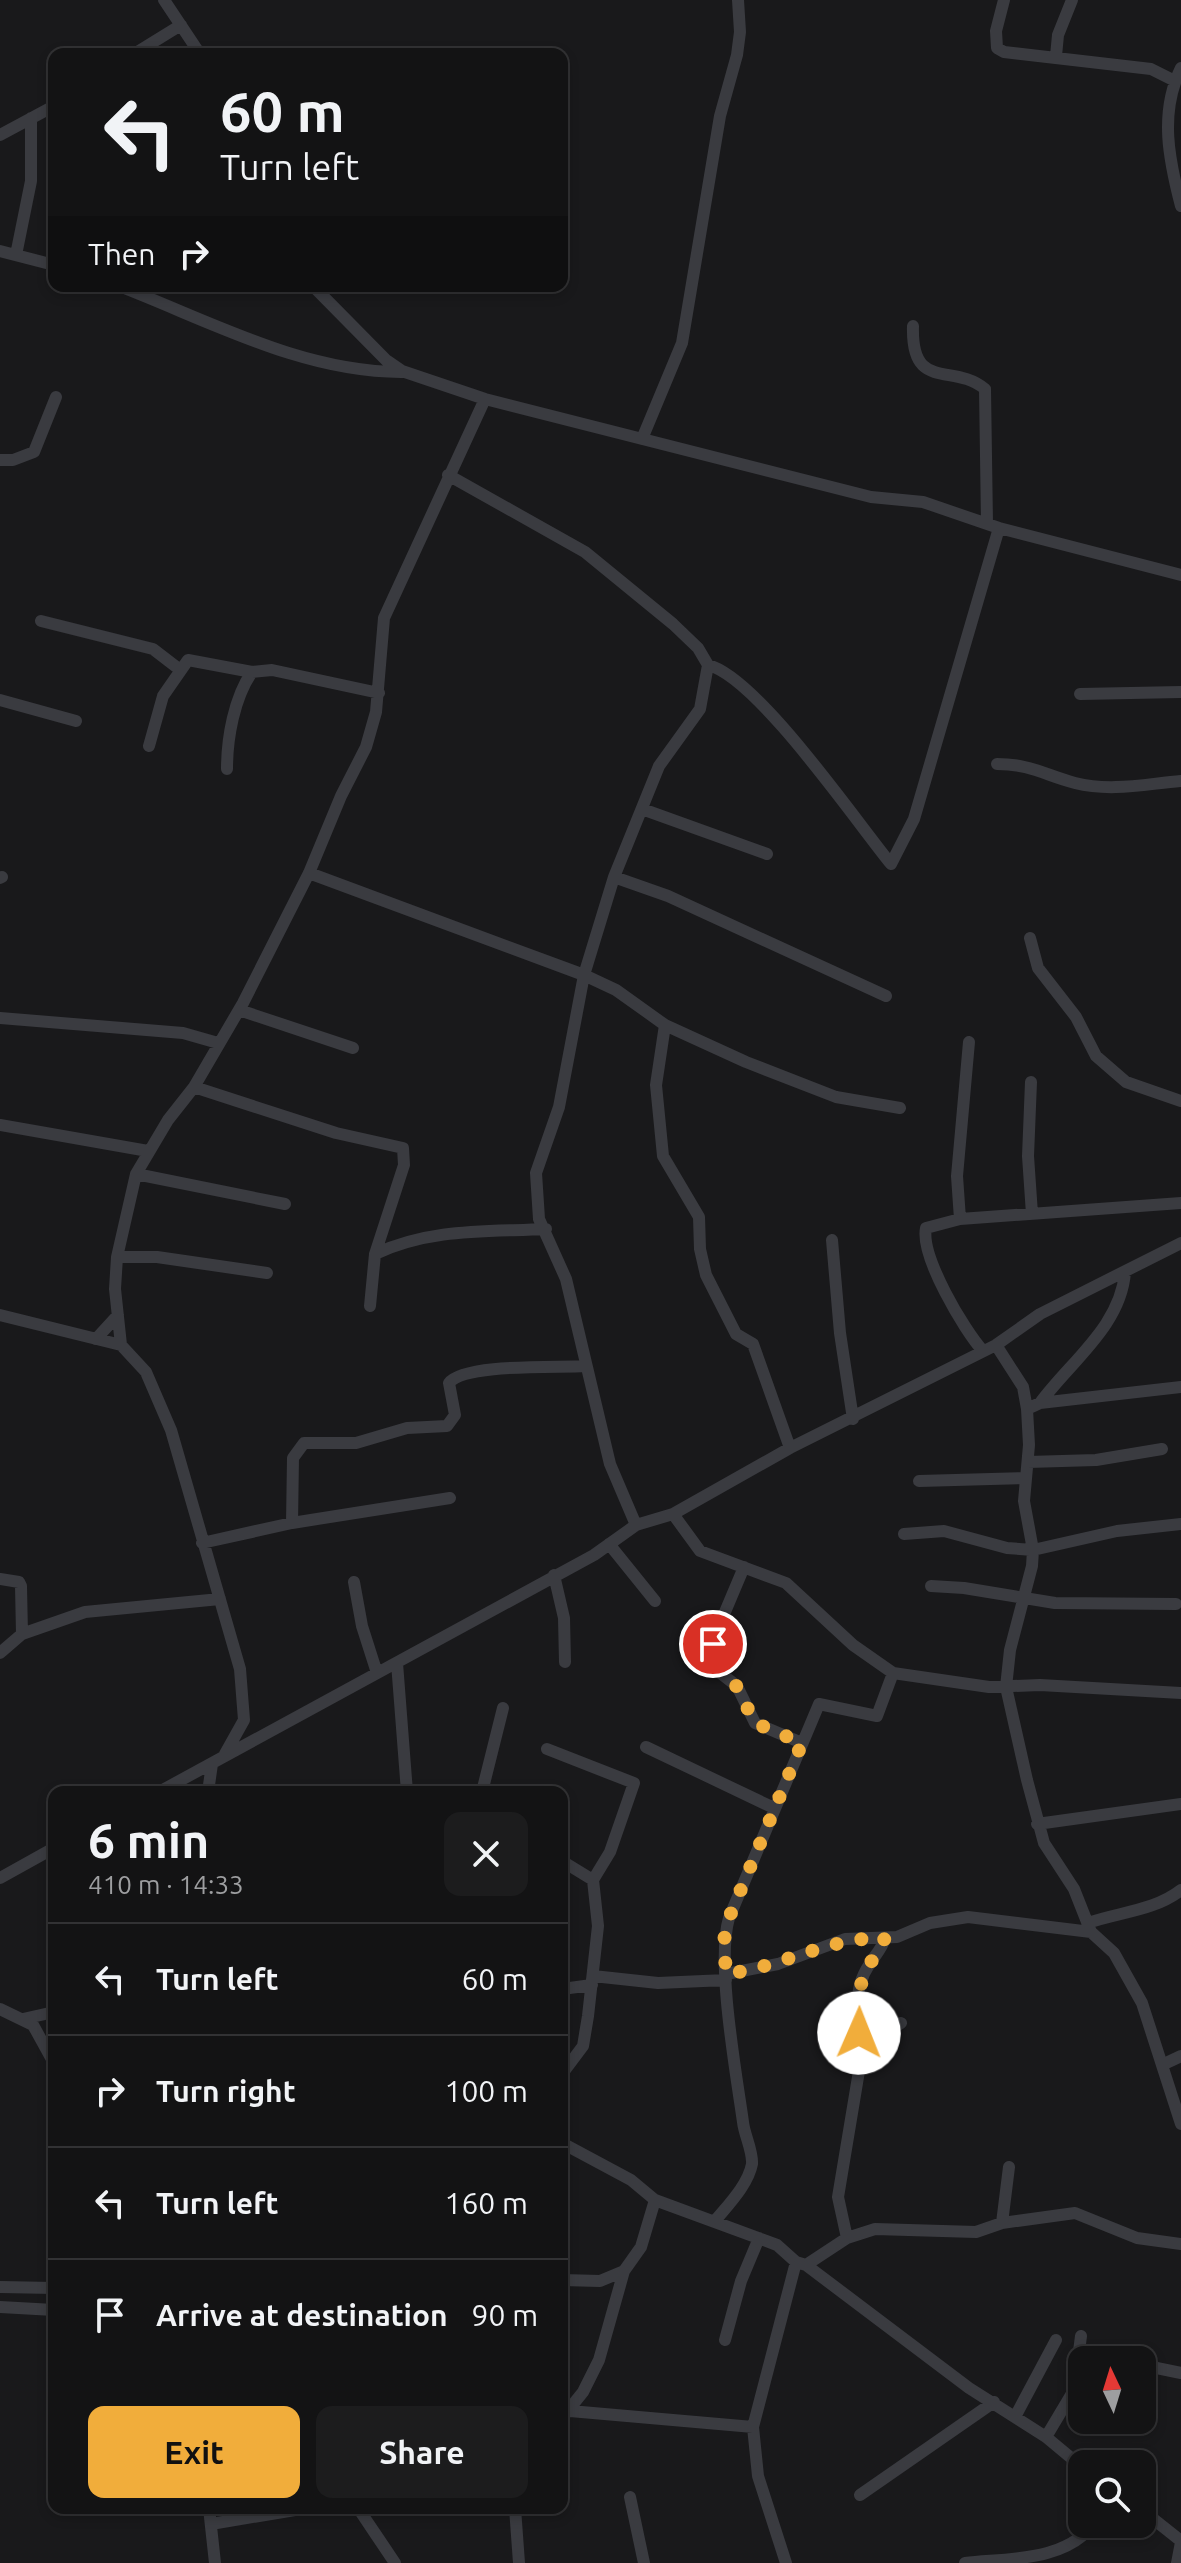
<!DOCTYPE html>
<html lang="en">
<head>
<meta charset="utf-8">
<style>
  :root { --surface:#131314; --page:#1c1c1d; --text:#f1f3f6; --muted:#9d9ea0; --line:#323234; --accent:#f1ad3b }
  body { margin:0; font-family:Ubuntu,sans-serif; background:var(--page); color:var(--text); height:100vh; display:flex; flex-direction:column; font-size:30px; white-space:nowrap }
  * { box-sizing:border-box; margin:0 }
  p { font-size:26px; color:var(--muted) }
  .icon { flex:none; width:44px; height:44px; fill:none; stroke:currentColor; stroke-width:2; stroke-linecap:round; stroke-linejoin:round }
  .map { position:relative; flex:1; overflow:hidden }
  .details { position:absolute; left:48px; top:1786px; width:520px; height:728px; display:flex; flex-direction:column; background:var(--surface); border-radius:16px; box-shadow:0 4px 12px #0003,0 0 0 2px var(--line) }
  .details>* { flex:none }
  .hud { position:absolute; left:48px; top:48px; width:520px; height:244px; border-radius:16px; box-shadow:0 4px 12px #0003,0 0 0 2px var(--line); background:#131314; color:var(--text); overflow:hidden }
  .needle { width:52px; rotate:356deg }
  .buttons { position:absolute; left:1068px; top:2346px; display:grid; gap:16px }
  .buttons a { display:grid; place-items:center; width:88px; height:88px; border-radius:16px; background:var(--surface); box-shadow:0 4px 12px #0003,0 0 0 2px var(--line); font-size:40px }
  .pin { position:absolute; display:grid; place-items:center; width:68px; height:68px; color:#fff; margin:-34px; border:4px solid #fff; border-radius:50%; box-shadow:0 2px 8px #0007 }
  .me { position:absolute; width:88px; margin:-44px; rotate:1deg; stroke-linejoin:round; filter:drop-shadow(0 0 6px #0008) }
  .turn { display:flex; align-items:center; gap:28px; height:168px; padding:0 40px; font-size:36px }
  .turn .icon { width:104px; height:104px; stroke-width:2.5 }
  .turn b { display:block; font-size:56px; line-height:68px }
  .then { display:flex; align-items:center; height:76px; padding:0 40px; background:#0003; gap:16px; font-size:30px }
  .round { display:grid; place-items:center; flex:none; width:84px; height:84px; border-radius:16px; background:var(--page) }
  .headline { display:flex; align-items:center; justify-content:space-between; height:136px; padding:0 40px }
  h1 { font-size:48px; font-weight:700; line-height:60px }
  .cta { display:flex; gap:16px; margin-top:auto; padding:16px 40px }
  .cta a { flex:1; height:92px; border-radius:16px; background:var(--accent); color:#111; font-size:32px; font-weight:700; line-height:92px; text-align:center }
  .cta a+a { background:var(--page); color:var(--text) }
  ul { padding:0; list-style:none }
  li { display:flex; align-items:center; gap:24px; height:112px; padding:0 40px; border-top:2px solid var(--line) }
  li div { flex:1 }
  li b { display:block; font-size:30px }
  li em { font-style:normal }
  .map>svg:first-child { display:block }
</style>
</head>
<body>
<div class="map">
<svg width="1181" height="2563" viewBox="0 0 1181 2563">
  <rect width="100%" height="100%" fill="#19191b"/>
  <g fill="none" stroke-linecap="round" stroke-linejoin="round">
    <path stroke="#3a3b40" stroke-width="12" d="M 164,0 L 200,54
      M 1004,0 L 996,31 L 997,48 L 1004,52 L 1151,69 L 1175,81
      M 134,54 L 181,25
      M 1056,56 L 1058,35 L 1072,0
      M 1181,68 C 1159,113 1169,160 1181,206
      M 0,135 L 54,106
      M 0,251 L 54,265
      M 16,255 L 31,181 L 31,118
      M 119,286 C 210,321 302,372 401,372
      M 313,286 L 386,360 L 402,371 L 485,399 L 871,497 L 923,502 L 999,528 L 1181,575
      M 913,326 C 911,393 953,362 985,389 L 987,523
      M 642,439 L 682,343 L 720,116 L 737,55 L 740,32 L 738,0
      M 0,460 L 13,460 L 34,452 L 56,397
      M 448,475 L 585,552 L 673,624 L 698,648 L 708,665 L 700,709 L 659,766 L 614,877 L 584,975 L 559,1107 L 536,1173 L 539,1219 L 566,1279 L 610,1464 L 636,1525
      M 41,621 L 153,649 L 179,669
      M 708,665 C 757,677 855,820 891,864 L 914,819 L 999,528
      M 1080,694 L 1181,692
      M 0,700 L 76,721
      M 149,746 L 163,696 L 188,660 L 252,672
      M 997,764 C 1030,764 1045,775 1075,783 C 1111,792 1145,784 1181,781
      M 227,769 C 227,738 234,698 252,672 L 272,670 L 379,693
      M 642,809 L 767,854
      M 309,873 L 584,975 L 616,990 L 665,1025 L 746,1062 L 836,1097 L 900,1108
      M 614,877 L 668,896 L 886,996
      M 0,878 L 2,877
      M 1030,938 L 1038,968 L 1076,1017 L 1096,1056 L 1126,1082 L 1181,1101
      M 239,1010 L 353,1048
      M 0,1018 L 183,1033 L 218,1043
      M 665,1025 L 656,1085 L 663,1156 L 699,1217 L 700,1249 L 706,1275 L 736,1334 L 753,1344 L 790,1448
      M 1031,1082 L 1028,1156 L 1032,1214
      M 194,1087 L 336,1133 L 403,1148 L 404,1165 L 375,1254 L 370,1306
      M 0,1125 L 148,1151
      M 136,1174 L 285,1204
      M 960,1219 L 957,1176 L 969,1042
      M 832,1240 L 840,1333 L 853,1419
      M 375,1254 C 431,1228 486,1232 546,1229
      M 117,1257 L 157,1257 L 267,1273
      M 0,1315 L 121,1345 L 146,1372 L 171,1430 L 240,1669 L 244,1720 L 225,1754
      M 96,1339 L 118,1315
      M 121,1345 L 115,1289 L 117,1257 L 136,1174 L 168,1120 L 194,1087 L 243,1003 L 309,873 L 341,796 L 366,747 L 376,712 L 384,618 L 485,399
      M 996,1345 L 1023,1387 L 1027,1409 L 1029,1445 L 1024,1501 L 1033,1550 L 1032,1566 L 1010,1650 L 1006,1687 L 1027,1780 L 1044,1843 L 1074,1889 L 1091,1932 L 1114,1953 L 1142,2003 L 1181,2124
      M 983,1351 C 964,1330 920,1256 926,1228 L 960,1219 L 1181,1203
      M 1040,1403 L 1181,1387
      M 1027,1409 L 1040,1403 C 1070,1362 1121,1326 1125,1272
      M 1028,1462 L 1096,1460 L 1162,1449
      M 919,1481 L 1026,1478
      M 673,1514 L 700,1551 L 786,1583 L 853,1645 L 893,1673 L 989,1687 L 1040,1685 L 1181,1693
      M 292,1523 L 293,1458 L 304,1443 L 356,1443 L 407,1428 L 447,1426 L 455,1415 L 449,1383 C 464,1363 559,1368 585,1366
      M 904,1534 L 944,1531 L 1007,1548 L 1033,1550 L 1117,1531 L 1181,1524
      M 202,1543 L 292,1523 L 450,1498
      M 609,1544 L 655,1601
      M 744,1567 L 717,1631 L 712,1656 L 719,1672 L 737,1686 L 755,1723 L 802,1743
      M 554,1575 L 564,1618 L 565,1662
      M 0,1579 L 19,1582 L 21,1586 L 22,1634 L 85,1612 L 220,1599
      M 354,1582 L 362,1626 L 377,1673
      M 931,1586 L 964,1588 L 1055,1603 L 1176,1604
      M 0,1653 L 22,1634
      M 397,1663 L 407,1792
      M 646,1747 L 774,1808
      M 547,1749 L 634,1783 L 610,1852 L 593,1880
      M 159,1792 L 594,1555 L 636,1525 L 673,1514 L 790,1448 L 996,1345 L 1040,1314 L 1181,1243
      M 208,1792 L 212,1764
      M 482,1792 L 503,1708
      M 1037,1824 L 1181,1804
      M 562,1861 L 593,1880 L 598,1926 L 588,2016 L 583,2046 L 562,2074
      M 0,1878 L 54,1848
      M 1088,1923 C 1119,1912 1154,1911 1181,1890
      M 726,1974 L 778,1964 L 845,1939 L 897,1937 L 930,1923 L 968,1917 L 1091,1932
      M 593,1976 L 658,1983 L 726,1980
      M 562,1989 L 592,1985
      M 0,2009 L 33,2025 L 54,2063
      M 23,2019 L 54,2012
      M 863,2047 C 857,2021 852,1990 869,1965 C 875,1955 882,1949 885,1938
      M 1164,2064 L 1181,2056
      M 562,2143 L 631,2180 L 655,2200 L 777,2245 L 796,2262 L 806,2265 L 847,2238 L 838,2197 L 863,2047 L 901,2023
      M 715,2221 C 728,2205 748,2185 752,2164 C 753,2151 744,2134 743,2122 C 736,2072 716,1962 729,1918 L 819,1704 L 877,1716 L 893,1673
      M 1002,2223 L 1009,2167
      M 847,2238 L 875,2229 L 976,2232 L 1002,2223 L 1075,2213 L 1137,2238 L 1181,2244
      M 806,2265 L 969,2388 L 1046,2437 L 1082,2467
      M 562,2280 L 600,2281 L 624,2271
      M 0,2287 L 54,2288
      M 0,2307 L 54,2310
      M 725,2340 L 741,2281 L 759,2238
      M 1142,2365 L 1181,2373
      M 570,2411 L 753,2427
      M 1015,2417 L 1056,2340
      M 562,2418 L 583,2392 L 599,2360 L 624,2271 L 641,2247 L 655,2200
      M 1046,2437 L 1074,2390 L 1081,2336
      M 860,2495 L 994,2402
      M 630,2497 L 644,2563
      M 209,2508 L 215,2563
      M 358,2508 L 395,2563
      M 515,2508 L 519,2563
      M 1142,2510 L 1181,2541
      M 211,2524 L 307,2508
      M 786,2563 L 758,2476 L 753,2427 L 796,2262
      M 965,2563 C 1009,2558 1064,2562 1094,2524
      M 1177,2563 L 1181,2542"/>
  </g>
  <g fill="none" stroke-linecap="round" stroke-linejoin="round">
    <path stroke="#f1ad3b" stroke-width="14" stroke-dasharray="0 25.2" d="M 713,1644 C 712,1672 724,1669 737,1687 C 744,1697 748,1712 755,1723 L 802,1743 L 729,1918 L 724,1940 L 726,1974 C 782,1967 828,1937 885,1938 L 863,1976 L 858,1999 L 859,2033"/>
  </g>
</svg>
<div class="buttons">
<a><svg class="needle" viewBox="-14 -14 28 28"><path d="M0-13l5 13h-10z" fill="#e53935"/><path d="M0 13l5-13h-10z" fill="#9d9ea0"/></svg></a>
<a><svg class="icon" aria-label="search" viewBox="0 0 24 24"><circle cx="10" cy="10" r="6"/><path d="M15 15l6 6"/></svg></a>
</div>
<div class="pin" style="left:713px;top:1644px;background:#d93025"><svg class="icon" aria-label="arrive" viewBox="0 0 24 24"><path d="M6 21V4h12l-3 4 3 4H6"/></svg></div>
<svg class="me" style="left:859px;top:2033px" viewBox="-20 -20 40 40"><circle r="19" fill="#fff"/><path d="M0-13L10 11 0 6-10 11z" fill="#f1ad3b"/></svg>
<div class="hud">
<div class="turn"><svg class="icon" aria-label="left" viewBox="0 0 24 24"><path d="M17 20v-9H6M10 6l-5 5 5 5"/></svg><div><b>60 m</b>Turn left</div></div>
<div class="then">Then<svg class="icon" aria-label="right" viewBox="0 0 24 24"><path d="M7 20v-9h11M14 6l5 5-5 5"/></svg></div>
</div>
<section class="details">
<div class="headline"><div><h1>6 min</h1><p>410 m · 14:33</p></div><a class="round"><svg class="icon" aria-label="close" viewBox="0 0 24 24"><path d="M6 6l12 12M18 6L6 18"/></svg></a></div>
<ul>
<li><svg class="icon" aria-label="left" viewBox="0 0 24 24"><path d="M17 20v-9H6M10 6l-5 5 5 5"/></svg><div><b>Turn left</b></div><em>60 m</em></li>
<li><svg class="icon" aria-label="right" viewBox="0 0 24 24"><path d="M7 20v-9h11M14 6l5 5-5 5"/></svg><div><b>Turn right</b></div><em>100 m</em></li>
<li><svg class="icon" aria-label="left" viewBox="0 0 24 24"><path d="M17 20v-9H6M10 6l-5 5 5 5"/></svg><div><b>Turn left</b></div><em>160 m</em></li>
<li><svg class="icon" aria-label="arrive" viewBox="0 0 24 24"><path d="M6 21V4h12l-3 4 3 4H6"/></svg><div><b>Arrive at destination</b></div><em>90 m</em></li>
</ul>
<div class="cta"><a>Exit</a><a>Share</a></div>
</section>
</div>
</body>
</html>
